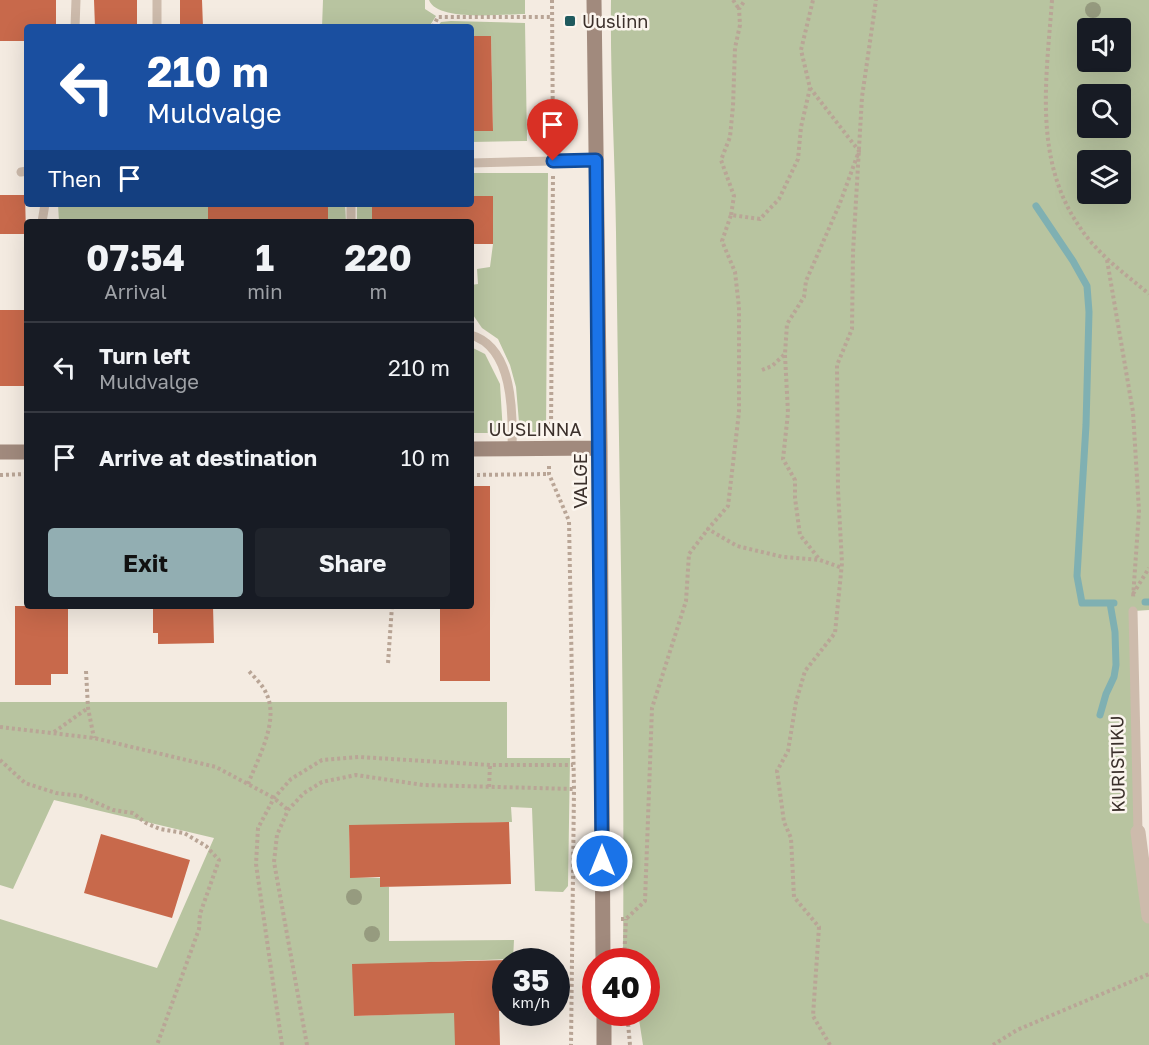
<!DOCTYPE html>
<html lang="en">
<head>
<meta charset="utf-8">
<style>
  :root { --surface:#171b24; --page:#20242c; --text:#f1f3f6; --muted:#9ea1a6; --line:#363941; --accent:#92aeb2 }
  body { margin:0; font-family:"Golos Text",sans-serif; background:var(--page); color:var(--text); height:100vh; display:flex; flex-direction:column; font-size:22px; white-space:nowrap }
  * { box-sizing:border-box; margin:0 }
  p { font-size:20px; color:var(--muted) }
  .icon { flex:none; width:33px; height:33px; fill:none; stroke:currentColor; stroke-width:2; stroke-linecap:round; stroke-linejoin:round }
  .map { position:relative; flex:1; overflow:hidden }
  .side { position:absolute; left:24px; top:219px; width:450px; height:390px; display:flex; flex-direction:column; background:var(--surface); border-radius:6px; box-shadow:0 6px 24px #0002 }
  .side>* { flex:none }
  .hud { position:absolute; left:24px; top:24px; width:450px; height:183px; border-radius:6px; box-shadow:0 6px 24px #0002; background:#1a4fa0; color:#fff; overflow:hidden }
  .fabs { position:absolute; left:1077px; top:18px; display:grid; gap:12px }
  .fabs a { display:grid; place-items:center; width:54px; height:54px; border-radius:6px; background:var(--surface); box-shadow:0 6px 24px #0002; font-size:30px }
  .speed { position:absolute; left:492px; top:948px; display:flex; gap:12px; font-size:30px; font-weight:700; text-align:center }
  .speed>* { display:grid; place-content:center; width:78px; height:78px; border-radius:50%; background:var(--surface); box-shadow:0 6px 24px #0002; line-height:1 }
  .speed small { font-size:15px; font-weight:400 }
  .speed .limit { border:9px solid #d22; background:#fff; color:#111 }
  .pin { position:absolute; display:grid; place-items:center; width:51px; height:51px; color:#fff; margin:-62px -26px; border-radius:50% 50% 50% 0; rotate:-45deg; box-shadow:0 0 6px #0007 }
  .pin .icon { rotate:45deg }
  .me { position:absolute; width:66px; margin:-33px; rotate:0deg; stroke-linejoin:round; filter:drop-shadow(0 0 4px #0008) }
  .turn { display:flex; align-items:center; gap:21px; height:126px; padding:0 24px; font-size:27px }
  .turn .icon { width:78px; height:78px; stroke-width:2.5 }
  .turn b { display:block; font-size:42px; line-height:51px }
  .then { display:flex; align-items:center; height:57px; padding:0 24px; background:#0003; gap:12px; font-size:22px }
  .eta { display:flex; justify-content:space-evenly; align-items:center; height:102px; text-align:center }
  .eta b { font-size:36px; font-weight:700; line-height:42px }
  .action { display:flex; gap:12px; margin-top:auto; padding:12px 24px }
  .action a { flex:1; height:69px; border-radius:6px; background:var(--accent); color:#111; font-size:24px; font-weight:700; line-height:69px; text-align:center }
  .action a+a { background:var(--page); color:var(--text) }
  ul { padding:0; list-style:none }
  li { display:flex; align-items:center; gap:18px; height:90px; padding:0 24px; border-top:2px solid var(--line) }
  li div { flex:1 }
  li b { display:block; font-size:22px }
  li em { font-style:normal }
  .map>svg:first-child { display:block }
</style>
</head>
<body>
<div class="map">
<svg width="1149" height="1045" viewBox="0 0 1149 1045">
  <rect width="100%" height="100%" fill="#f4ebe1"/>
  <path fill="#b8c4a0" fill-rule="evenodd" d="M 323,0 L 425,0 L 425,9 L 436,16 L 429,27 L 322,27 Z
    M 429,0 L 525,0 L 525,14 C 504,14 437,22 429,0 Z
    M 611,0 L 1149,0 L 1149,610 L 1134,611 L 1138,832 L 1149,916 L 1149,1045 L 643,1045 L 638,1013 L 646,1012 L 646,962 L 623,961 C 625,718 619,475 616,232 C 615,155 610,77 611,0 ZM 1088,28 L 1120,28 L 1120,62 L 1088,62 ZM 1088,94 L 1120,94 L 1120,128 L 1088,128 ZM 1088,160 L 1120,160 L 1120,194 L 1088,194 Z
    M 451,21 L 525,23 L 527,141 L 471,142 L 471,131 L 493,130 L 491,36 L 471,36 L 471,27 L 437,27 L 441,22 Z
    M 471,173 L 548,173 L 546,434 L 520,434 L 516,387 L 510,365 L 498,339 L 482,328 L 471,312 L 471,285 L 478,284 L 477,269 L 490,267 L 493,244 L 471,196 Z
    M 58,204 L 208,204 L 208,222 L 59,222 Z
    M 328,204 L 345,204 L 346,222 L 328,222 Z
    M 357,204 L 372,204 L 372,222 L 357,222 Z
    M 471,347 L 485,354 L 500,384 L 503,433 L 471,433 Z
    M 0,702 L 507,702 L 507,758 L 570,758 L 568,886 L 563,892 L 535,891 L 532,808 L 511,807 L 512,822 L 349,826 L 350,877 L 380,878 L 380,887 L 389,887 L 389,941 L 514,940 L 513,959 L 353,965 L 354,1016 L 497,1011 L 455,1041 L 455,1045 L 0,1045 L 0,919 L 157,968 L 214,838 L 54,800 L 13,889 L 0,885 Z"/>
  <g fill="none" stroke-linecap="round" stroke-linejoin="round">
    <path stroke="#7fb0b2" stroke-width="7" d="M 1036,206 L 1073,261 L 1087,286 L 1089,312 L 1086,425 L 1077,576 L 1082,603 L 1114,603
      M 1145,602 L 1149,602
      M 1100,715 L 1106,694 L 1114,677 L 1116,665 L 1115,632 L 1110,603"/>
  </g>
  <path fill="#c8694b" d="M 0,0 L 56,0 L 56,27 L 27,27 L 27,41 L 0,41 Z
    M 94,0 L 137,0 L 137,27 L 95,27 Z
    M 180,0 L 202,0 L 203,27 L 180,27 Z
    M 471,36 L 491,36 L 493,131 L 471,131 Z
    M 0,195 L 25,195 L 26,234 L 0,234 Z
    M 471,196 L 493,196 L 493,244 L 471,244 L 471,222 L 372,222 L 372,204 L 471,204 Z
    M 208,204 L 328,204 L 328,222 L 208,222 Z
    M 0,310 L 27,310 L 27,386 L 0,386 Z
    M 471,486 L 490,486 L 490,681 L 440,681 L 440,606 L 471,606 Z
    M 15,606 L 68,606 L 68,674 L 51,674 L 51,685 L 15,685 Z
    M 153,606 L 213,606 L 214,643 L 158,644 L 158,633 L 153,633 Z
    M 509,822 L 511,884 L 380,887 L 380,877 L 350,878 L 349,825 Z
    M 101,834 L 190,860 L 172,918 L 84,893 Z
    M 506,960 L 506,1011 L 499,1011 L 500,1045 L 455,1045 L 454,1013 L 354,1016 L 352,964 Z"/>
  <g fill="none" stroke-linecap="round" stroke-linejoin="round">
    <path stroke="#b9a596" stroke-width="4" stroke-dasharray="3 3" stroke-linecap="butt" d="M 552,0 L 553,146
      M 733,0 L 739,9
      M 1052,0 C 1046,85 1031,171 1091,242 C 1108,262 1129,277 1149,294
      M 433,27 L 438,17 L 552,17
      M 810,88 L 801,127 L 798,159 L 779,199 L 760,219 L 731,215 L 722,241 L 735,272 L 739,307 L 739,412 L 728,506 L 708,529 L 737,546 L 783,557 L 820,560 L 842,568
      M 731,215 L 734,196 L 721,160 L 730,137 L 733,106 L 735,48 L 740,25 L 739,9 L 745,0
      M 1107,260 L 1133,412 L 1139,511 L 1133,598
      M 785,355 L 788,413 L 783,459 L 795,480 L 795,498 L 800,535 L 820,560
      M 762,370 L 772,366 L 785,354 L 787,324 L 804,297 L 806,281 L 840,203 L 859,151 L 810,88 L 801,50 L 813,0
      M 551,431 L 553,175
      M 549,466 L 549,474 L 569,521 L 574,789 L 571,1045
      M 0,475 L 27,474
      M 471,475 L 549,474
      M 1133,594 L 1149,568
      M 388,663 L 392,606
      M 86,671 L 88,708 L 94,738
      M 0,727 L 94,738 L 216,767 L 274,798 L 288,810
      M 54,732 L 88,708
      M 0,760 L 25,783 L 56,793 L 81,796 L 113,810 L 133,813 L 146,823 L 160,829 L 184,833 L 206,846 L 219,860 L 200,914 L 199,929 L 157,1045
      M 248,784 C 258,758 280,720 266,693 C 263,685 254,677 248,670
      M 489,787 L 490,765
      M 621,919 L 626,919 L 645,901 L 652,708 L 686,601 L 689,554 L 708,529
      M 624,962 L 626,919
      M 627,1012 L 630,1045
      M 282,1045 L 256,864 L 258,828 L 274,798 L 291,779 L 322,760 L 359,757 L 490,765 L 573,765
      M 307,1045 L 274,862 L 277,835 L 288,810 L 304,793 L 322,782 L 356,775 L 423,785 L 574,789
      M 830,1045 L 813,1016 L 819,927 L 794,897 L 791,838 L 784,822 L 777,771 L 788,751 L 796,702 L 805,671 L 835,633 L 842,563 L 838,490 L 837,365 L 852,329 L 853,252 L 862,97 L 876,0
      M 993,1045 L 1017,1030 L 1149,974"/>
    <path stroke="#cdbbac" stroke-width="9" d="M 75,27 L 76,0
      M 157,27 L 157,0
      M 471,163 L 596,160
      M 21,172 L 27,171
      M 351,204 L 351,222
      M 42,222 L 45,204
      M 471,335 C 513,347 513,412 512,448
      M 1133,611 L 1138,832"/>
    <path stroke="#cdbbac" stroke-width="15" d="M 1138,832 L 1149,916"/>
    <path stroke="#a18a7d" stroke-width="15" d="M 594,0 L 600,448 L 603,962
      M 471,449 L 600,448
      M 0,452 L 27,452
      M 604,1012 L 604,1045"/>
  </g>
  <g fill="#969b7f">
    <circle cx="1093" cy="10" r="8"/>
    <circle cx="354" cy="897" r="8"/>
    <circle cx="372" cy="934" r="8"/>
  </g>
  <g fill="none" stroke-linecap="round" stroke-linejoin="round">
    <defs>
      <path id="route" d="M 553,161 L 596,160 L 602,861"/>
    </defs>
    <use href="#route" stroke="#114b97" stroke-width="15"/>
    <use href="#route" stroke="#1a73e8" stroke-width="10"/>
  </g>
  <rect fill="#1f5a5e" stroke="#fbf5ee" stroke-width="2" x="564" y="15" width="12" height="12" rx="3"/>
  <g text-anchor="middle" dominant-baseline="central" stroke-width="5" stroke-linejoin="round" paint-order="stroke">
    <g font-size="18" fill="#3b302b" stroke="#fbf5ee" text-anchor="start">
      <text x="582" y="21">Uuslinn</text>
    </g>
    <g font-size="18" fill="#3b302b" stroke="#fbf5ee">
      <text x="535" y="429">UUSLINNA</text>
      <text transform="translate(580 481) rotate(-90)">VALGE</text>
      <text transform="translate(1117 764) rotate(-91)">KURISTIKU</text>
    </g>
  </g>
</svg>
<div class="fabs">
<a><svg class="icon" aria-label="sound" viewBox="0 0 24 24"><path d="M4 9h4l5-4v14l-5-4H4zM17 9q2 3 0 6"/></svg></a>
<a><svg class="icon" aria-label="search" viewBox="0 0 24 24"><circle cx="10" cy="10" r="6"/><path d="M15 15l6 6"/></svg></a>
<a><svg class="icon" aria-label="layers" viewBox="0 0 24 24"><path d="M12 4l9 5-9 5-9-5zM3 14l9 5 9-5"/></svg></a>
</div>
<div class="speed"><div>35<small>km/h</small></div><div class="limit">40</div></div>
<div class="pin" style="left:553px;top:161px;background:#d93025"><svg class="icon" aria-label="arrive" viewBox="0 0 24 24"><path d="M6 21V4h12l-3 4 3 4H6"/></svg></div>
<svg class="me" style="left:602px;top:861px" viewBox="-20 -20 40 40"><circle r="17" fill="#1a73e8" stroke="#fff" stroke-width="3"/><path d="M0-11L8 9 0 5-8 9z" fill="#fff"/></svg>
<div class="hud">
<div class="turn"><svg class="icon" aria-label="left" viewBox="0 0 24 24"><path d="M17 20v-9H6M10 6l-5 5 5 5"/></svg><div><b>210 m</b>Muldvalge</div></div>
<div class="then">Then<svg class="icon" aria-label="arrive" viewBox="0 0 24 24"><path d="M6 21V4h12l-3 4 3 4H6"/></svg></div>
</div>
<section class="side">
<div class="eta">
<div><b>07:54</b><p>Arrival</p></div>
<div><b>1</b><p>min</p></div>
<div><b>220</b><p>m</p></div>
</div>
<ul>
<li><svg class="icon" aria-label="left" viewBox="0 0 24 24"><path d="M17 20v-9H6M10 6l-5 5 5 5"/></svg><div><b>Turn left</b><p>Muldvalge</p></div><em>210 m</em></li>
<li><svg class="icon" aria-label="arrive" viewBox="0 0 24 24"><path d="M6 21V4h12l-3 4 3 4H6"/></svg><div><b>Arrive at destination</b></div><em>10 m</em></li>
</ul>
<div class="action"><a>Exit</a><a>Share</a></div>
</section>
</div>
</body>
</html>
